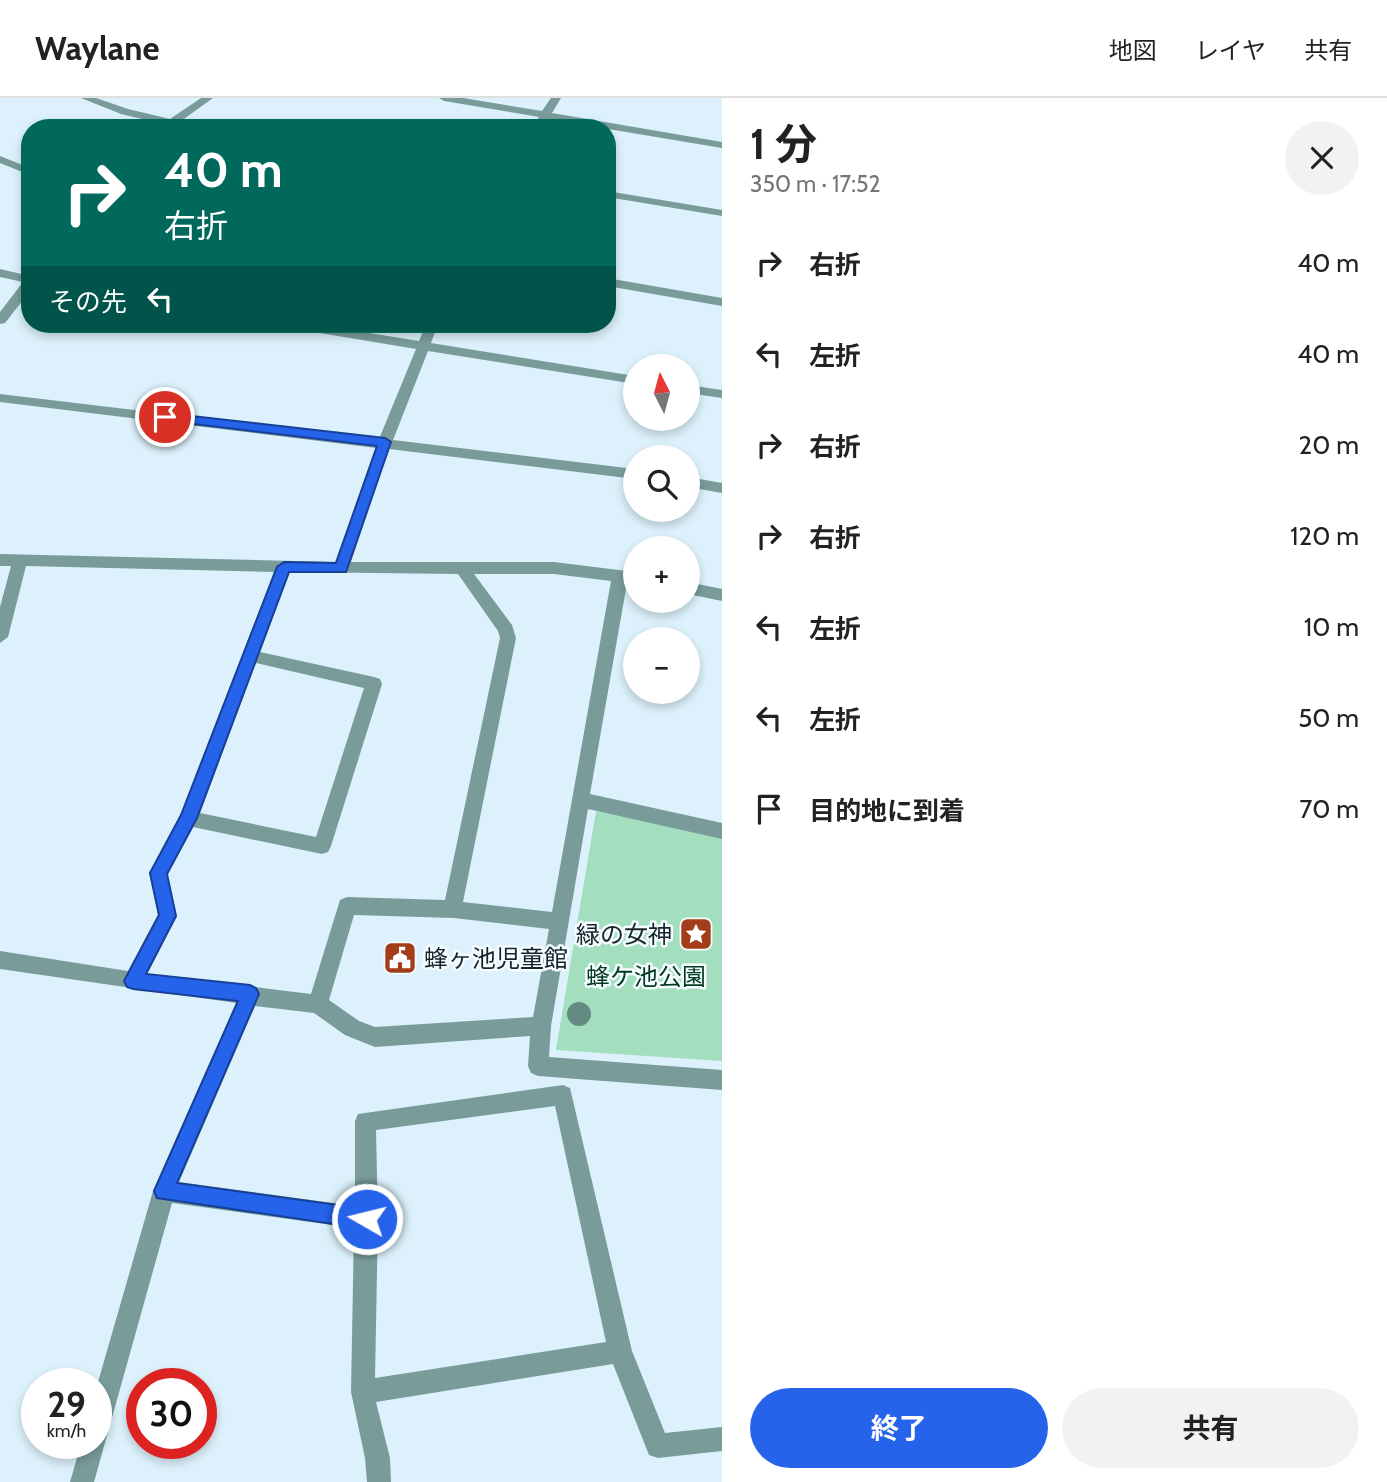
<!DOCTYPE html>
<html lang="ja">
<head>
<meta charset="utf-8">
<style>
  :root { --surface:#fff; --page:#f2f2f2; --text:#222; --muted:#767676; --line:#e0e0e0; --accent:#2563eb }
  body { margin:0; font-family:Cabin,"Noto Sans JP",sans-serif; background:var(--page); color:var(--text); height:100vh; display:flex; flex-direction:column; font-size:26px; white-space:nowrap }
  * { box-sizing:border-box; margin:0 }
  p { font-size:23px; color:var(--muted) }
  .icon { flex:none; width:38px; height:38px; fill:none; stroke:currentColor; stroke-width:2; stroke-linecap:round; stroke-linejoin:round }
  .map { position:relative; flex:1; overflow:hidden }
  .drawer { display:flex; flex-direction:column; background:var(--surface); width:665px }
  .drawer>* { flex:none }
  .guide { position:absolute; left:21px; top:21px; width:595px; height:214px; border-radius:28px; box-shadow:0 4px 10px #0003; background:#00695c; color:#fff; overflow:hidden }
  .needle { width:46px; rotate:354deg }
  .buttons { position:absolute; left:623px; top:256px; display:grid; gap:14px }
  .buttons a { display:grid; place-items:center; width:77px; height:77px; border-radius:50%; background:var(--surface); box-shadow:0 4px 10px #0003; font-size:35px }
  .speed { position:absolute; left:21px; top:1270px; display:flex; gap:14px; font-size:35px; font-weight:700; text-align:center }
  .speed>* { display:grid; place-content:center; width:91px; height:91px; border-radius:50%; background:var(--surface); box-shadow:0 4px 10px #0003; line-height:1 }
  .speed small { font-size:18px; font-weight:400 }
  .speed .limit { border:10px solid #d22; background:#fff; color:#111 }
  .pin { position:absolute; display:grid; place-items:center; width:60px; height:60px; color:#fff; margin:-30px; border:4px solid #fff; border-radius:50%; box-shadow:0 2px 7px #0007 }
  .me { position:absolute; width:77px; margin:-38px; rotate:278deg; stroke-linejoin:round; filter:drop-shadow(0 0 5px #0008) }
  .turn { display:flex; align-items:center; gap:24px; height:147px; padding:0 28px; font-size:32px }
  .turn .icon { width:91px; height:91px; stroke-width:2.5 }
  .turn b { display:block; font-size:49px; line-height:60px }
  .then { display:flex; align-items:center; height:66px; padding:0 28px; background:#0003; gap:14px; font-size:26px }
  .round { display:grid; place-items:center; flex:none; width:74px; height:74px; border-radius:37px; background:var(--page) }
  .overview { display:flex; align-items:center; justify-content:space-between; height:119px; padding:0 28px }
  h1 { font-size:42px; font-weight:700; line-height:52px }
  .button { display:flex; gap:14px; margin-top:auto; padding:14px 28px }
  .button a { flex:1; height:80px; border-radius:42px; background:var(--accent); color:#fff; font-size:28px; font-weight:700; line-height:80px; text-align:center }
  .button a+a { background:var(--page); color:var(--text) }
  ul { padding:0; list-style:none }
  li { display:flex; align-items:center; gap:21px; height:91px; padding:0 28px }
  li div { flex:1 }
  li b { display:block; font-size:26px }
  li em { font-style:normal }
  header { display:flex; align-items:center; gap:42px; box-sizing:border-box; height:98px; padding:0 35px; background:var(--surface); border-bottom:2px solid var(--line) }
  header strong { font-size:33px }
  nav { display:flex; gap:38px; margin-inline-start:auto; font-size:24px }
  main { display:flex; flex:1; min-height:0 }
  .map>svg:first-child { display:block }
</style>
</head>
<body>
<header>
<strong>Waylane</strong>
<nav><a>地図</a><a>レイヤ</a><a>共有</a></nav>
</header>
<main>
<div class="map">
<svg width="722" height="1384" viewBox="0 0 722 1384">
  <rect width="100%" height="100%" fill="#dcf1fb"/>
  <path fill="#a3dfbe" d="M 596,713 L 722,738 L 722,963 L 556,952 Z"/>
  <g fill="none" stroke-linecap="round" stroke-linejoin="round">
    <path fill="#799c9b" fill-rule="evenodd" d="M 81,0 L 96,0 L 128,11 L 170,21 L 201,0 L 213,0 L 181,23 L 202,30 L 163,30 L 163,26 L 121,16 Z
      M 439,0 L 463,0 L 542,13 L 551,0 L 561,0 L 552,15 L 722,44 L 722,50 L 548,21 L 543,30 L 532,30 L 539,19 L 444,3 Z
      M 0,58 L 30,70 L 30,77 L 0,65 Z
      M 607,93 L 722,112 L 722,118 L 607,99 Z
      M 0,171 L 30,178 L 30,193 L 5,225 L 0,226 L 0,214 L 23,184 L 0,179 Z
      M 607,180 L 722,200 L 722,208 L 607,188 Z
      M 284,226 L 313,226 L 419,243 L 426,226 L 438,226 L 431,245 L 635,278 L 635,286 L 428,253 L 393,342 L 635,371 L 635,381 L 389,351 L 351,464 L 554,464 L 635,474 L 635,486 L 627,485 L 590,696 L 722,725 L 722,741 L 588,711 L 551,928 L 549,959 L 722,972 L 722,992 L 538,978 L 531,975 L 528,968 L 530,938 L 375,949 L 345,937 L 314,915 L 255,908 L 179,1084 L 355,1108 L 355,1023 L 358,1016 L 563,987 L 570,990 L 632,1253 L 665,1335 L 722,1329 L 722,1353 L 658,1360 L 649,1357 L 613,1266 L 376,1304 L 390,1360 L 391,1384 L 367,1384 L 365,1360 L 351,1294 L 354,1130 L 172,1105 L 94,1384 L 70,1384 L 81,1346 L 96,1346 L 96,1291 L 153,1093 L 236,905 L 0,871 L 0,853 L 128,873 L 158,817 L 149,775 L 181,717 L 274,474 L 26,468 L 8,539 L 0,545 L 0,509 L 11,468 L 0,468 L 0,456 L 335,464 L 376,350 L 0,304 L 0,296 L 379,341 L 416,251 L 290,230 ZM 290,474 L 458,476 L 498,533 L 500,540 L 445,802 L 347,799 L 340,802 L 311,896 L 147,876 L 177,818 L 167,776 L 193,729 L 322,756 L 328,754 L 331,748 L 382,586 L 380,581 L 374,579 L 260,554 ZM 474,476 L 554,476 L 611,483 L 552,814 L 463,804 L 516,540 L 512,527 ZM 256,565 L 364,590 L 316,739 L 200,715 ZM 354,817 L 454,820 L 549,831 L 533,919 L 375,929 L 359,923 L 329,902 ZM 555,1008 L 606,1244 L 375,1280 L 378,1121 L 376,1032 Z
      M 688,287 L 722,292 L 722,300 L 688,295 Z
      M 688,379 L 722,385 L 722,395 L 688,389 Z
      M 688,484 L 722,491 L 722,503 L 688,496 Z"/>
  </g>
  <circle fill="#638b83" cx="579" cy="916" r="12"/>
  <path fill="#2563eb" stroke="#184099" stroke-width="2" d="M 165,315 L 385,340 L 391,344 L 346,474 L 289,474 L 197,720 L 167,776 L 176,818 L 146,876 L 250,887 L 256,890 L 259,896 L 177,1085 L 367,1111 L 374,1114 L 377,1121 L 374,1128 L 367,1131 L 157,1100 L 154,1093 L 238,903 L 133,891 L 127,889 L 124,883 L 159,817 L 150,775 L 181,717 L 277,469 L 284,464 L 336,465 L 377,348 L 161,322 L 161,316 Z"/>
  <defs>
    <symbol id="sight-square" viewBox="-11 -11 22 22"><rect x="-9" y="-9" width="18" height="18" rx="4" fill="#a33d19" stroke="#f5fcff"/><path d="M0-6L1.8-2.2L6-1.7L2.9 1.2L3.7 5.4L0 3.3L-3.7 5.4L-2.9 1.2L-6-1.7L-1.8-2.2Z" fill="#fff"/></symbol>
    <symbol id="civic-square" viewBox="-11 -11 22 22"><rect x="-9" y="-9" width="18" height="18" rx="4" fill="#a33d19" stroke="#f5fcff"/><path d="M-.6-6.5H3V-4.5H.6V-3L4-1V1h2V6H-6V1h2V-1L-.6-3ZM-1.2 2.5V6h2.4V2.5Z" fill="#fff"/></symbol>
  </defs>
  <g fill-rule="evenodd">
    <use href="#sight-square" x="677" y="817" width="38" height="38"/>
    <use href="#civic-square" x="381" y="841" width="38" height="38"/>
  </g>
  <g text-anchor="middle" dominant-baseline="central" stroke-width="5" stroke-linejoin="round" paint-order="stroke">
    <g font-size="24" fill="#16242a" stroke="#f5fcff" text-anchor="end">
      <text x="672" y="836">緑の女神</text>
      <text x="424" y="860" text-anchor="start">蜂ヶ池児童館</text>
    </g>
    <g font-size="24" fill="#003821" stroke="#f5fcff">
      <text x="646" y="878">蜂ケ池公園</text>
    </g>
  </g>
</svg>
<div class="buttons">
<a><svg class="needle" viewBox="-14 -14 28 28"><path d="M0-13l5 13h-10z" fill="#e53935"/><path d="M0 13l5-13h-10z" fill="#767676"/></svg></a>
<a><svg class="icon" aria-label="search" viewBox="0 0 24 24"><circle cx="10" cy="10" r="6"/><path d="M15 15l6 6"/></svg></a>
<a>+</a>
<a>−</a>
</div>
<div class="speed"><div>29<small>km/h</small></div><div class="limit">30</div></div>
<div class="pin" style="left:165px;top:319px;background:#d93025"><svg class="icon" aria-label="arrive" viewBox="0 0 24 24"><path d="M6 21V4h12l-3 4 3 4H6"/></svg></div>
<svg class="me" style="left:367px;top:1121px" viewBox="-20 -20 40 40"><circle r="17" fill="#2563eb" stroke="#fff" stroke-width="3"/><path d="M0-11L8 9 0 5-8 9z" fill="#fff"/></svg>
<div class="guide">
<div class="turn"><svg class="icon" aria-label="right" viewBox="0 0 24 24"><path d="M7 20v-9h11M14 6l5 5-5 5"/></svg><div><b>40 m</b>右折</div></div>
<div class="then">その先<svg class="icon" aria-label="left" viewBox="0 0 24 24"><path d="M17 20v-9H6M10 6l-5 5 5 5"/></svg></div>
</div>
</div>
<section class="drawer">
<div class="overview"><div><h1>1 分</h1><p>350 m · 17:52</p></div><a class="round"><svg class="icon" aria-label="close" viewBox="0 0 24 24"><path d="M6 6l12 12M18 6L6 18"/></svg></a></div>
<ul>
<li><svg class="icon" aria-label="right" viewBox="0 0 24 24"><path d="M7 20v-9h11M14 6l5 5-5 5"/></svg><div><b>右折</b></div><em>40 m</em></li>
<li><svg class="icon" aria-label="left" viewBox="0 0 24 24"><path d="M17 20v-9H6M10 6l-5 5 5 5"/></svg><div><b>左折</b></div><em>40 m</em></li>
<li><svg class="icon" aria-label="right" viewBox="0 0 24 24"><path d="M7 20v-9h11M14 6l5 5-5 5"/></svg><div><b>右折</b></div><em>20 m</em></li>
<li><svg class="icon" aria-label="right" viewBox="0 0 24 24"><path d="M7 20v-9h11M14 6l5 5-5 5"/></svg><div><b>右折</b></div><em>120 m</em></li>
<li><svg class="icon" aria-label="left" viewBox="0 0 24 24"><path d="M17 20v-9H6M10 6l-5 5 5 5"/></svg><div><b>左折</b></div><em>10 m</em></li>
<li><svg class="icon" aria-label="left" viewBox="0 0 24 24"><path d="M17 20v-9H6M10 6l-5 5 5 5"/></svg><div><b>左折</b></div><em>50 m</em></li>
<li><svg class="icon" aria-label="arrive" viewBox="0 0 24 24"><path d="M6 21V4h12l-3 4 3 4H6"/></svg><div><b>目的地に到着</b></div><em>70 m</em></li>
</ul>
<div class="button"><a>終了</a><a>共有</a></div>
</section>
</main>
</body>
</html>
